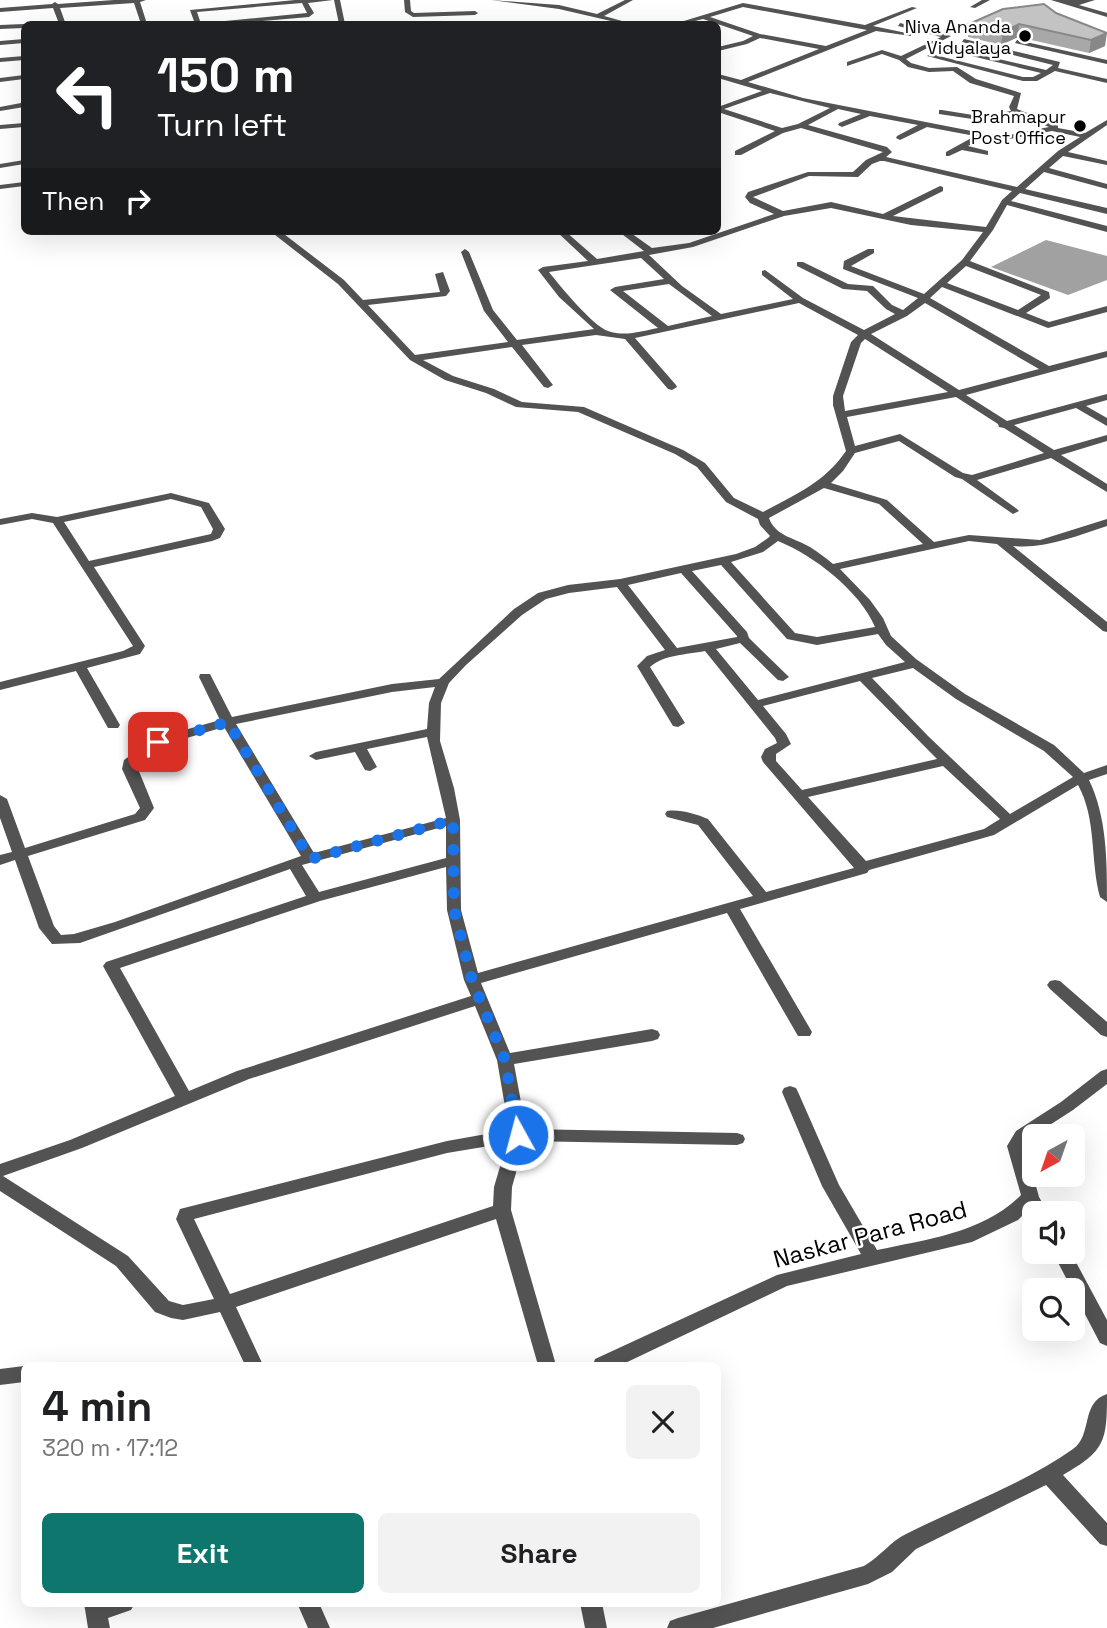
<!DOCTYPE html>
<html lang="en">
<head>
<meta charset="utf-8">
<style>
  :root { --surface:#fff; --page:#f2f2f2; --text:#202124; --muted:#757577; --accent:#0f766e }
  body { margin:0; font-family:"Space Grotesk",sans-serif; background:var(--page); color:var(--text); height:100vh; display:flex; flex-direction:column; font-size:26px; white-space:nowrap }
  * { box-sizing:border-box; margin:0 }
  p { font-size:23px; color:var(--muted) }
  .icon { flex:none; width:38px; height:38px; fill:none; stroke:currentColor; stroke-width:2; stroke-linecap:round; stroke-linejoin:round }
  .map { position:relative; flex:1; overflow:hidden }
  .details { position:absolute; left:21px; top:1362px; width:700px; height:245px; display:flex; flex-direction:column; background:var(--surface); border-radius:10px; box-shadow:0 7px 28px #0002 }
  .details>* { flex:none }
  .guide { position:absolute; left:21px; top:21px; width:700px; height:214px; border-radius:10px; box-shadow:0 7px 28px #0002; background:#202124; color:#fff; overflow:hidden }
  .needle { width:46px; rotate:220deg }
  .buttons { position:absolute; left:1022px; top:1124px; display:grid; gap:14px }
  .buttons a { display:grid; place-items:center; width:63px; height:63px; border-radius:10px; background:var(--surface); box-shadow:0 7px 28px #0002; font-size:35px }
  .pin { position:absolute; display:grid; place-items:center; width:60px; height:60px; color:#fff; margin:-30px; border-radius:14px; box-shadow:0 4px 10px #0006 }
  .me { position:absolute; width:77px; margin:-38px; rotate:353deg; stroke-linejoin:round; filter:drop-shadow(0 0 5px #0008) }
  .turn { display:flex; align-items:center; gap:24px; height:147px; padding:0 21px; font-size:32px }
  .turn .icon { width:91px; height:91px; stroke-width:2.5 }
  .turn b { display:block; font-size:49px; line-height:60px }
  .then { display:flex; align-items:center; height:66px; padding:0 21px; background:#0003; gap:14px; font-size:26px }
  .round { display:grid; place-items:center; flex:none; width:74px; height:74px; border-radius:10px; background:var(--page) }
  .overview { display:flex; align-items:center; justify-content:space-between; height:119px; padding:0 21px }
  h1 { font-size:42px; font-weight:800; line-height:52px }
  .cta { display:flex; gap:14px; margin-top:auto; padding:14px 21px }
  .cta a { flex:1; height:80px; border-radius:10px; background:var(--accent); color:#fff; font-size:28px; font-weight:800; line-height:80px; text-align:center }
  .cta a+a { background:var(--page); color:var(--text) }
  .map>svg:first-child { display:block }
</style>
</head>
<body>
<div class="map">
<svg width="1107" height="1628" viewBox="0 0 1107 1628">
  <rect width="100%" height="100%" fill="#fff"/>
  <path fill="#a1a1a1" d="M 1046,240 L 1107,256 L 1107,280 L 1068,295 L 991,267 Z"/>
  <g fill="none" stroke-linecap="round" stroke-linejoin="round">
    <path fill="#535353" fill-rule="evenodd" d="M 114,0 L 146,0 L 140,2 L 147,24 L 141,24 L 134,3 L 60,8 L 65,22 L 59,24 L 47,24 L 58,21 L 53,8 L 0,12 L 0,8 L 52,4 L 55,2 L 58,4 Z
      M 295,0 L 333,0 L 308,3 L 314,13 L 309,17 L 227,24 L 225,21 L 307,13 L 302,3 L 197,12 L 201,24 L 195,24 L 190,10 Z
      M 334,0 L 340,0 L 345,24 L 339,24 Z
      M 404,0 L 410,0 L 411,11 L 414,13 L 475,11 L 478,13 L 475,15 L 413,17 L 405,12 Z
      M 491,0 L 559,5 L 597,14 L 625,0 L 633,0 L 604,16 L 633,24 L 624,24 L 559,9 Z
      M 982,0 L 990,0 L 975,8 L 970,7 Z
      M 1051,0 L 1095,0 L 1079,5 L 1107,13 L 1107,17 Z
      M 743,3 L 865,25 L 912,7 L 917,8 L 873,26 L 911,34 L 911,36 L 876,31 L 748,82 L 803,98 L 987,134 L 1004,136 L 1049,127 L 1018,114 L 979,120 L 939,114 L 939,110 L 942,110 L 979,116 L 1011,111 L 1009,107 L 1014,96 L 970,83 L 953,71 L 929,72 L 908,67 L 899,60 L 882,54 L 847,66 L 847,62 L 882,50 L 901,56 L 941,37 L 898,26 L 900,23 L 951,36 L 906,59 L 911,63 L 929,68 L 957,67 L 976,79 L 1021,93 L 1017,109 L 1058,125 L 1058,128 L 1085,133 L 1107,120 L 1107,125 L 1068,152 L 1107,161 L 1107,165 L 1063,156 L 1049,168 L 1107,184 L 1107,189 L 1044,172 L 1025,189 L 1107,208 L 1107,214 L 1020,193 L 1011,201 L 1107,226 L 1107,232 L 1007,205 L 993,230 L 970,261 L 1049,292 L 1050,298 L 1026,313 L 1049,322 L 1107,306 L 1107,312 L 1048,328 L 942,287 L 930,298 L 1049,366 L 1107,351 L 1107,357 L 966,395 L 1007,421 L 1107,394 L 1107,400 L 1086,406 L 1107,418 L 1107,426 L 1076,408 L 1014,425 L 1054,450 L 1107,435 L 1107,441 L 1061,455 L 1107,484 L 1107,492 L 1051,458 L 977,480 L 1017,509 L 1019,511 L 1013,514 L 962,479 L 955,477 L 899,441 L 855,453 L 843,471 L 831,483 L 887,500 L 934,542 L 969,535 L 1040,540 L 1107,519 L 1107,526 C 1076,536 1046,549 1013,546 L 1107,622 L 1107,632 L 1103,631 L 997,544 L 969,541 L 840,569 L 870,600 L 883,618 L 891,636 L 916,659 L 965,694 L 1054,745 L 1084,773 L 1107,765 L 1107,774 L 1089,780 C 1107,817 1107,861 1107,902 L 1100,897 C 1090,861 1097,819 1078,785 L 994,835 L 869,870 L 867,873 L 740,909 L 812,1032 L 810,1036 L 798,1036 L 727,913 L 481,983 L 510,1053 L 652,1029 L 658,1031 L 660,1035 L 658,1039 L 652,1041 L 514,1064 L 526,1129 L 737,1133 L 743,1135 L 745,1139 L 743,1143 L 737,1145 L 525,1141 L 512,1187 L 511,1210 L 556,1365 L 538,1365 L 496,1219 L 236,1307 L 263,1365 L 245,1365 L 220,1312 L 183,1320 L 171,1318 L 155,1312 L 116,1266 L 0,1191 L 0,1164 L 70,1140 L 175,1096 L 103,966 L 106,962 L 306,896 L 290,869 L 80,943 L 52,944 L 39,928 L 15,860 L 0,865 L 0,855 L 12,852 L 0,818 L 0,795 L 7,799 L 25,848 L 135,814 L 140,808 L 122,769 L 124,760 L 153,739 L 220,720 L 199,677 L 200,674 L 210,674 L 232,717 L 392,684 L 439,679 L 514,609 L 538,593 L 568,585 L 620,579 L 736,554 L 755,547 L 768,538 L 770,536 L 760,525 L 758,519 L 726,502 L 697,467 L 675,454 L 578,412 L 516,407 L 486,393 L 445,380 L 410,360 L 338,284 L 270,231 L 280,231 L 344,280 L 363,300 L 440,292 L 435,274 L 443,272 L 450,291 L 446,296 L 368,305 L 415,355 L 508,342 L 484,311 L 461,252 L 465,249 L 469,252 L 493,310 L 517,340 L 594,329 L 559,297 L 538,270 L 543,267 L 588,261 L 556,231 L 565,231 L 597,259 L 644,251 L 618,231 L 628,231 L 652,248 L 689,243 L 774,214 L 750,203 L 745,197 L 748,192 L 808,172 L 853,172 L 866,160 L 883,152 L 801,128 L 783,133 L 741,155 L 735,155 L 735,151 L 775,131 L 718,112 L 718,107 L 762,91 L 718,78 L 718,74 L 741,80 L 819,49 L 760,38 L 747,44 L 718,51 L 718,47 L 743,41 L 753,36 L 703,19 L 683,24 L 674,24 ZM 743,7 L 867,30 L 826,46 L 760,34 L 710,17 ZM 770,93 L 830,108 L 798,124 L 782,128 L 724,109 ZM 838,109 L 861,114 L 839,123 L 838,125 L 842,127 L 870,116 L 918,125 L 897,136 L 896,138 L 900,140 L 927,127 L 975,136 L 946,152 L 946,156 L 949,156 L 962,150 L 988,155 L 988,151 L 968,146 L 983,138 L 1004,140 L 1052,131 L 1080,137 L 1058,151 L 1017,187 L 886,157 L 892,152 L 887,147 L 808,125 ZM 880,161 L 884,161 L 1012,191 L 1002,200 L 986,227 L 893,216 L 943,191 L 943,187 L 940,186 L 883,214 L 831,202 L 783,211 L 753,197 L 809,176 L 858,177 L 872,164 ZM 831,208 L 911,225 L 983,232 L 962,260 L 924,294 L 851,266 L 874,253 L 874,249 L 868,249 L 844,261 L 843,269 L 918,298 L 903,310 L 892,305 L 873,286 L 848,284 L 803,262 L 797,262 L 797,266 L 843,289 L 867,291 L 886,309 L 895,314 L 864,330 L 803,298 L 765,270 L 762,271 L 762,275 L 793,299 L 721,314 L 682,286 L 649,255 L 693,247 L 784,216 ZM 641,258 L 664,279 L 615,287 L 610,290 L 658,328 C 642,331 625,337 608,331 C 593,326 560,286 549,272 ZM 966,266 L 1041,295 L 1018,310 L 947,283 ZM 669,284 L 712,316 L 668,326 L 623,291 ZM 799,303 L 858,335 L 851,342 L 833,396 L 833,405 L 846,451 C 824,483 796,494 763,512 L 734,498 L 705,463 L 683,450 L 584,407 L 522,402 L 494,389 L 453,376 L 423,360 L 512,347 L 544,387 L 548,388 L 553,385 L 522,345 L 596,335 L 625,339 L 668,389 L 672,390 L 677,387 L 676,385 L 635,338 ZM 925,303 L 1039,369 L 959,390 L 871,334 L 907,316 ZM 865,339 L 948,392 L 845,411 L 843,396 L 861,343 ZM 956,397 L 998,424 L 999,427 L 1004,428 L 1044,453 L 972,475 L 963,473 L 900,434 L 855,446 L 847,417 ZM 824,488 L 879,504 L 923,544 L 833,564 C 826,558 818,552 810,547 C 795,538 775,536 769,518 ZM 778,541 C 813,555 860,591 875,627 L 817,637 L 795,633 L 731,562 L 763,552 ZM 721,565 L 787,639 L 817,645 L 878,634 L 886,645 L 905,662 L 758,700 L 716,649 L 740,643 L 778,680 L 783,681 L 789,677 L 749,638 L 747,632 L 692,571 ZM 681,573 L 737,636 L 737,637 L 677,648 L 628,585 ZM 617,587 L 665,650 L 647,656 L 637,666 L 673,726 L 678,727 L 685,723 L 650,667 C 665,654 686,655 705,651 L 775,738 L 777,743 L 765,749 L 761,757 L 763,762 L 854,868 L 766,892 L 708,819 C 696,814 680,809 667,811 L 665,814 L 667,817 L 698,825 L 753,896 L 478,973 L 461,910 L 460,820 L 454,788 L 440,741 L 441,703 L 449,683 L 466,665 L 522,615 L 546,599 L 569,593 ZM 913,668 L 956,699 L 1044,751 L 1073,777 L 1010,814 L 928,736 L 872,678 ZM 860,681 L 937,759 L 802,790 L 776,761 L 776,754 L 791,744 L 786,734 L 763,706 ZM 435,687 L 429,703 L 427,729 L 316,752 L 309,756 L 316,760 L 355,752 L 365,770 L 370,771 L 377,767 L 367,749 L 427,737 L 446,818 L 314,853 L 236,724 L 392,692 ZM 224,727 L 301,856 L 115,922 L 74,934 L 61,935 L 54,926 L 28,856 L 145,820 L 154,808 L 136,764 L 163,745 ZM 943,766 L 1000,819 L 984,829 L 866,861 L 808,797 ZM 446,826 L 446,858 L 319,892 L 302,865 ZM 446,867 L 447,910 L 464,980 L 471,996 L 237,1071 L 189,1091 L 120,968 L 320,901 ZM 475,1006 L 497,1060 L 509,1130 L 447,1141 L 180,1209 L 176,1219 L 214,1299 L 183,1305 L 169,1301 L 128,1256 L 3,1176 L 82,1148 L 249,1079 ZM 507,1143 L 494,1187 L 493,1206 L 230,1294 L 194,1219 L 447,1153 Z
      M 386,22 L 411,22 L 414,24 L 383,24 Z
      M 24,24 L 26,24 L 24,28 L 0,29 L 0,25 Z
      M 24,39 L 24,43 L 0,45 L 0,41 Z
      M 964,39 L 1060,62 L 1058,68 L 1107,79 L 1107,83 L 1055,71 L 1037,81 L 1023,81 L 927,56 L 931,54 L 1023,77 L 1033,77 L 1041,73 L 943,49 L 947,47 L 1046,70 L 1053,65 L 962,42 Z
      M 1017,40 L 1107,60 L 1107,64 L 1015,43 Z
      M 24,56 L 24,60 L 0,62 L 0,58 Z
      M 24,75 L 24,79 L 0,82 L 0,78 Z
      M 21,103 L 24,103 L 24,107 L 0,111 L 0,107 Z
      M 24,123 L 24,127 L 0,129 L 0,125 Z
      M 24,160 L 24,164 L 0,168 L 0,164 Z
      M 24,182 L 24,186 L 0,189 L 0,185 Z
      M 171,493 L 209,503 L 225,529 L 220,538 L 212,541 L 94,567 L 145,646 L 140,654 L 87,668 L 120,725 L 118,728 L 108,728 L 76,671 L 0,690 L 0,682 L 123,651 L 133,646 L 53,523 L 32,519 L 0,525 L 0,519 L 32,513 L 57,517 ZM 171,499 L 201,507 L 213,529 L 211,534 L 89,561 L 64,522 Z
      M 1055,980 L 1060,981 L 1107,1022 L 1107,1037 L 1101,1035 L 1050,989 L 1047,985 L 1050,981 Z
      M 1107,1069 L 1107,1084 L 1073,1110 L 1028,1139 L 1025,1146 L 1039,1197 L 1048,1213 L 1034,1213 L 1034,1218 L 1028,1210 L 1018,1220 L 972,1242 L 787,1286 L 621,1365 L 593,1365 L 595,1359 L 777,1275 L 861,1254 L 822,1186 L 782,1092 L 784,1088 L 790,1086 L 796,1088 L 798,1092 L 839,1185 L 877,1250 C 927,1239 983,1233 1021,1195 L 1007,1146 L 1016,1131 L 1061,1102 L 1101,1071 Z
      M 1052,1251 L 1070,1251 L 1107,1320 L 1107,1346 L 1100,1343 Z
      M 24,1366 L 24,1382 L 0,1385 L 0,1369 Z
      M 1107,1394 C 1107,1442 1105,1451 1063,1475 L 1107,1523 L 1107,1546 L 1100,1544 L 1046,1485 L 916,1549 L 892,1572 L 868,1584 L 713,1628 L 667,1628 L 670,1621 L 678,1618 L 864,1566 C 881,1556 891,1541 906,1534 C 961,1506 1022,1485 1073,1449 C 1093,1435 1080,1403 1107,1394 Z
      M 84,1603 L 135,1603 L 131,1610 L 108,1618 L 110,1628 L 88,1628 Z
      M 297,1603 L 319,1603 L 330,1628 L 308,1628 Z
      M 580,1603 L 602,1603 L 607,1628 L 585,1628 Z"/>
  </g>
  <path fill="#a8a8a8" d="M 1056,13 L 1105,46 L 1089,53 L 1018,37 L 1001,45 L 968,37 L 969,24 Z"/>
  <path fill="#888" d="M 1019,24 L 1018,37 L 1001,45 L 1003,32 Z
    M 1107,33 L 1105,46 L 1089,53 L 1091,40 Z"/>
  <path fill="#c3c3c3" stroke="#888" stroke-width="2" d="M 1044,4 L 1056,13 L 1107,33 L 1091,40 L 1019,24 L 1003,32 L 969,24 L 1003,9 Z"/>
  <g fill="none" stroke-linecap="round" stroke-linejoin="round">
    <path stroke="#1a73e8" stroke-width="12" stroke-dasharray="0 21.6" d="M 158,742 L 228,722 L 310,859 L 453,820 L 454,910 L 472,980 L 505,1060 L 518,1135"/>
  </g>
  <g fill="#000" stroke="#fff" stroke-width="2.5">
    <circle cx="1025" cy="36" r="7"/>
    <circle cx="1080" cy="126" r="7"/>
  </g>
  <g text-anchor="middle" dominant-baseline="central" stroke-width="5" stroke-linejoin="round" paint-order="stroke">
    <g font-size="18" fill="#000" stroke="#fff" text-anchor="end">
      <text x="1011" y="26">Niva Ananda<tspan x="1011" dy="21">Vidyalaya</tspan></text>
      <text x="1066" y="116">Brahmapur<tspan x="1066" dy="21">Post Office</tspan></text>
    </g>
    <g font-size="24" fill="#000" stroke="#fff">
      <text transform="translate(870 1234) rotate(-15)">Naskar Para Road</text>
    </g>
  </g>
</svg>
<div class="buttons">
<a><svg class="needle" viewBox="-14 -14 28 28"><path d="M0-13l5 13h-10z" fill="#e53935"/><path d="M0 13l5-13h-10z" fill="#757577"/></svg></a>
<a><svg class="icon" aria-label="sound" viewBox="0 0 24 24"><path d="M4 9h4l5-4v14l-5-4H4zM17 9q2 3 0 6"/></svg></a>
<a><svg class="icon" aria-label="search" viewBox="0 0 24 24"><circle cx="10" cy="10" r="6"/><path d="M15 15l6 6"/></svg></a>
</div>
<div class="pin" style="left:158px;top:742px;background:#d93025"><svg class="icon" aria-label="arrive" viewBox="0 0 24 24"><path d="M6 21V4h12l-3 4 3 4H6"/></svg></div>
<svg class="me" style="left:518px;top:1135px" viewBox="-20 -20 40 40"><circle r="17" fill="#1a73e8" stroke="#fff" stroke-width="3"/><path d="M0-11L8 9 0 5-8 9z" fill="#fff"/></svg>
<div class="guide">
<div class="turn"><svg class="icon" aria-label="left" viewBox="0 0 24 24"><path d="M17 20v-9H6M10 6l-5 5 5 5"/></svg><div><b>150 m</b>Turn left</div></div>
<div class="then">Then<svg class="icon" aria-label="right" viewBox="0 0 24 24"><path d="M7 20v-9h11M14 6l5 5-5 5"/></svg></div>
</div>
<section class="details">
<div class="overview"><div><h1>4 min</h1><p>320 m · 17:12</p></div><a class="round"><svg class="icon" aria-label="close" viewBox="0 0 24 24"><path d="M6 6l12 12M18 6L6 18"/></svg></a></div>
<div class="cta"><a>Exit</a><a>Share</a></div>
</section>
</div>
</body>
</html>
